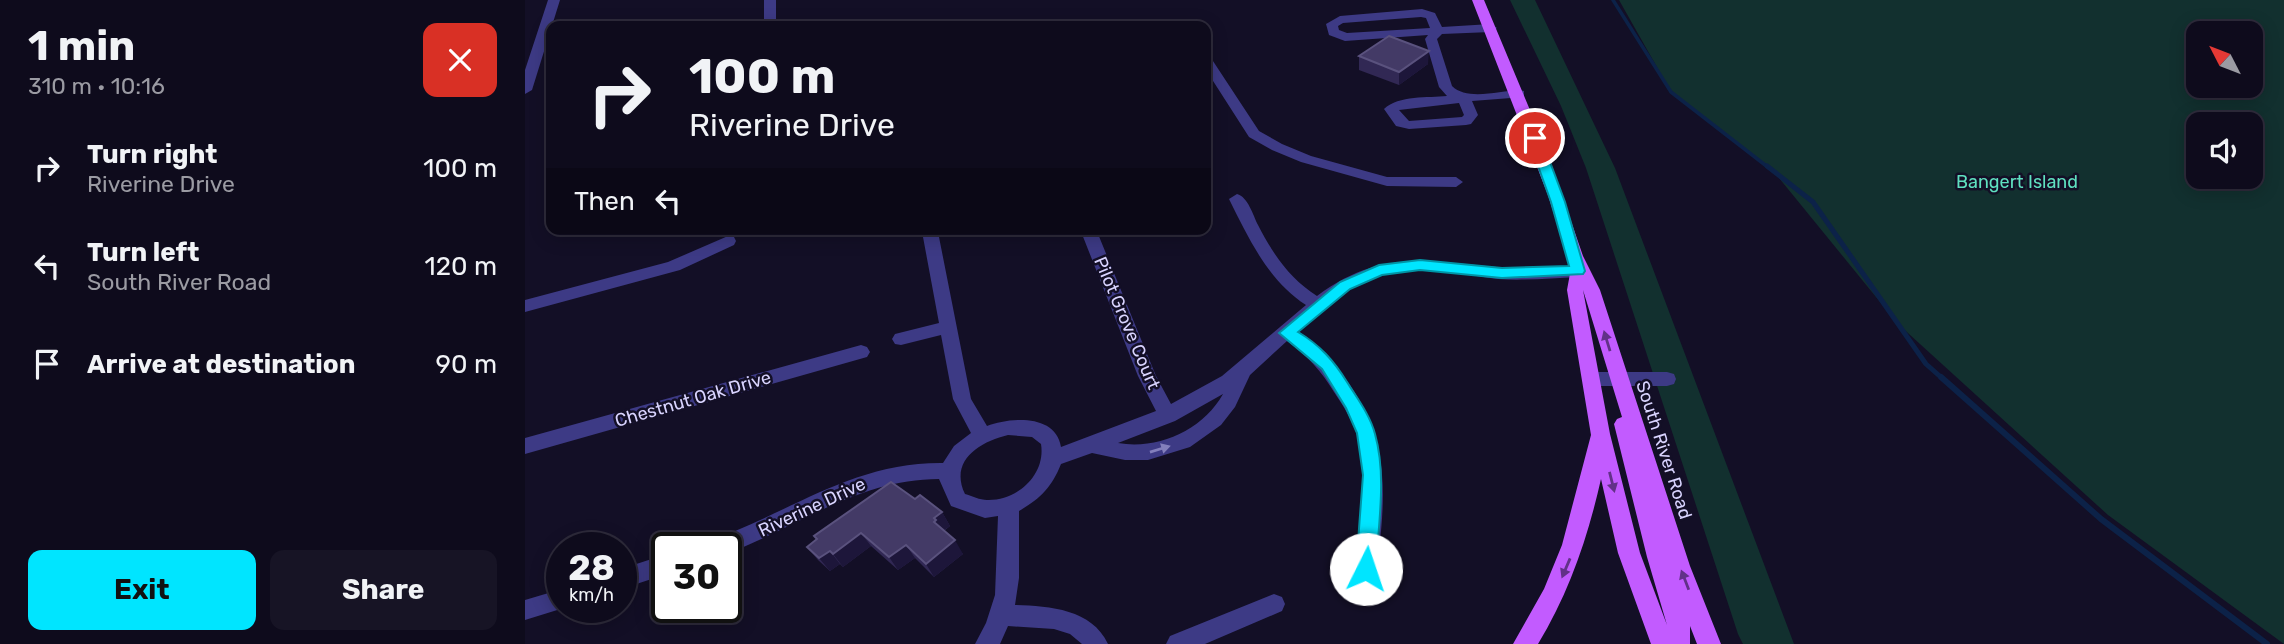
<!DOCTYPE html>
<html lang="en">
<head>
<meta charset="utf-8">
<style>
  :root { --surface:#0e0b1c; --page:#171425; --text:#f1f3f6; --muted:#9b9ba3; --line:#2e2b3b; --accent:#00e5ff }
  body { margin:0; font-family:Rubik,sans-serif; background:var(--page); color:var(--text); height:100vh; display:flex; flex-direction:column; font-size:26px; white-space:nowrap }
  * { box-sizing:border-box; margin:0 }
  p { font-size:23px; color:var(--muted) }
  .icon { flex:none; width:38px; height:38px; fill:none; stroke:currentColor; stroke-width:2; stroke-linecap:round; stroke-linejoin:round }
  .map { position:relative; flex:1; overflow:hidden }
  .drawer { display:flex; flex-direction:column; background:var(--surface); width:525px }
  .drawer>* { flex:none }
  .guide { position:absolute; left:21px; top:21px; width:665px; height:214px; border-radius:14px; box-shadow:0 4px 18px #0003,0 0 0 2px var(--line); background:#0e0b1c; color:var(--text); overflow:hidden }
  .needle { width:46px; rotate:312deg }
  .tools { position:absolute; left:1661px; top:21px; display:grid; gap:14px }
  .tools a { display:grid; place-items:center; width:77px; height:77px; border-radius:14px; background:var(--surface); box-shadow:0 4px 18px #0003,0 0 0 2px var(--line); font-size:35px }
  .speed { position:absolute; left:21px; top:532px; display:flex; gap:14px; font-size:35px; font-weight:700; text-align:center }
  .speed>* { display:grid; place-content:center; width:91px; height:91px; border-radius:50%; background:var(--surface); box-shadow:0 4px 18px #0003,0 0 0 2px var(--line); line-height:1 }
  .speed small { font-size:18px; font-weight:400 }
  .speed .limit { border:4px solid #111; border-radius:10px; background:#fff; color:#111 }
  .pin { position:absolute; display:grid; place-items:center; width:60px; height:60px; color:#fff; margin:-30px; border:4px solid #fff; border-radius:50%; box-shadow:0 2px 7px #0007 }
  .me { position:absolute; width:77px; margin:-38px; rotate:4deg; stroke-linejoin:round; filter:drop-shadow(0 0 5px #0008) }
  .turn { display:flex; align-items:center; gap:24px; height:147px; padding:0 28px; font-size:32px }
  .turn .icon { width:91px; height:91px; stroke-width:2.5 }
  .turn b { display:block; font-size:49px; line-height:60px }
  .then { display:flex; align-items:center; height:66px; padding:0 28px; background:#0003; gap:14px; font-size:26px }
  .round { display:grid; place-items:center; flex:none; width:74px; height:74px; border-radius:14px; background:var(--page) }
  .headline { display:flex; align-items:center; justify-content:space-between; height:119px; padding:0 28px }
  h1 { font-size:42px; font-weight:700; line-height:52px }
  .cta { display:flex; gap:14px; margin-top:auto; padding:14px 28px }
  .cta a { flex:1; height:80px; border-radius:14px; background:var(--accent); color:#111; font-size:28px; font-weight:700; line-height:80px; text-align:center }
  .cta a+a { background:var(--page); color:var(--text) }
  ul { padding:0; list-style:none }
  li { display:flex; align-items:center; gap:21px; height:98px; padding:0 28px }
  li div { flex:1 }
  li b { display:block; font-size:26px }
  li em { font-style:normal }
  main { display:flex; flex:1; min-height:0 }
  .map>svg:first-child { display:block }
</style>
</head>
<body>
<main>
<section class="drawer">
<div class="headline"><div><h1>1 min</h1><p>310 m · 10:16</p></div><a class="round" style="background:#d93025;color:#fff"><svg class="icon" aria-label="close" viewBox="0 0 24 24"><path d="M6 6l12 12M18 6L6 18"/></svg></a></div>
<ul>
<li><svg class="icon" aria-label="right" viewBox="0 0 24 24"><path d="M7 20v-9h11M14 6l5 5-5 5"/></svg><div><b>Turn right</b><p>Riverine Drive</p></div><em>100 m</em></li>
<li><svg class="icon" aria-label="left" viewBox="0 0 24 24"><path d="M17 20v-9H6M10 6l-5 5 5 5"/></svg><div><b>Turn left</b><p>South River Road</p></div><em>120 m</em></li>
<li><svg class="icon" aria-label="arrive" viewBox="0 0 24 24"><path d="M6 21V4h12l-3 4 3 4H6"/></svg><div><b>Arrive at destination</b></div><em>90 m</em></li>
</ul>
<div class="cta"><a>Exit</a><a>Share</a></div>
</section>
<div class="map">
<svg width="1759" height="644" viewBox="0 0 1759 644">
  <rect width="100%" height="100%" fill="#130f26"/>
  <path fill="#12302f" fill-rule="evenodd" d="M 985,0 L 1010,0 L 1090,168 L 1269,644 L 1218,644 L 1213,634 L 1061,168 L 1036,106 Z
    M 1094,0 L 1759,0 L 1759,644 L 1583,515 L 1373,324 L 1250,173 L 1146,92 ZM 1673,33 L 1726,33 L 1726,86 L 1673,86 ZM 1673,124 L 1726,124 L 1726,177 L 1673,177 Z"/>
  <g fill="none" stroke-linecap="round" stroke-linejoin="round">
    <path stroke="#0c2248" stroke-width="3.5" d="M 1088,0 L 1146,92 L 1244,168"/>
    <path stroke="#0c2248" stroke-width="5" d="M 1242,166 L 1288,202 L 1401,364 L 1418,379"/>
    <path stroke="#0c2248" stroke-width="6" d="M 1416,377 L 1576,519 L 1742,644"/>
    <path fill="#3d3a85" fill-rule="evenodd" d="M 23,0 L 35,0 L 7,90 L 0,94 L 0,70 Z
      M 239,0 L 251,0 L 251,26 L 239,26 Z
      M 897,9 L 910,13 L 917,27 L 966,24 L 972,28 L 966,32 L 917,34 L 912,39 L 927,86 C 942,101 974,91 994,90 L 999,91 L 999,97 L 947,101 L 953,115 L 946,124 L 941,125 L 884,129 L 871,126 L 859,109 C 874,95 903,98 922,96 L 914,87 L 900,39 L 903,35 L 820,41 L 804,35 L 801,24 L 815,16 ZM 896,17 L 901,18 L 905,28 L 822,33 L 814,30 L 813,26 L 818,23 ZM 934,103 L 939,115 L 937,117 L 884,121 L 874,110 Z
      M 681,57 L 686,58 L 734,131 L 757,144 L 786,156 L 862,177 L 931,177 L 938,182 L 931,187 L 862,186 L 776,162 L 747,150 L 724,137 L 681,70 Z
      M 712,194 C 723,197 728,215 733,225 C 748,254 764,278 792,296 C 854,250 900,261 972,267 C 999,270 1026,267 1053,265 L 1061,271 L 1053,277 C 1026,278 999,281 973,279 C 935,275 893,263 856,275 C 823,285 797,309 773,331 C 795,345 810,364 825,385 C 873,456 856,515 850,595 L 847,602 L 839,605 L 831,602 L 828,595 C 832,542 847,481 830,429 C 825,416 817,404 809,392 C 797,372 782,355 762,341 L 725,375 L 710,407 L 696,425 L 665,447 L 623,460 L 600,460 L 567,453 L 536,464 C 527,487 515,499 494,511 L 494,578 L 490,605 C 524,606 567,609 583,644 L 557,644 L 545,634 L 529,629 L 483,626 L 475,644 L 450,644 L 461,623 L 470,595 L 473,516 L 460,518 L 426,506 L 414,479 C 334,479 273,527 201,554 L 201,548 L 182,548 L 185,541 C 266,512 328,462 418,463 L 429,446 L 446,433 L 428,399 L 416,335 L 376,345 L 370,344 L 367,339 L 370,334 L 414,323 L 398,237 L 400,233 L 406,232 L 414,237 L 446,399 L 462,426 C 486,417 531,414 536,447 L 631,411 L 613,376 L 555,229 L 571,229 L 631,376 L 646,404 L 697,376 L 781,305 C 742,279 724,239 704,199 ZM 698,394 C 678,430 633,450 593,443 L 650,421 ZM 483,435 L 507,437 L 516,444 C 521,475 492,501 462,500 C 455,500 447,496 440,494 C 424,461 454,442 483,435 Z
      M 203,236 L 209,237 L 211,241 L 209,245 L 155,270 L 0,312 L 0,300 L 143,262 Z
      M 336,345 L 342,347 L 345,352 L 342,357 L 0,454 L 0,438 Z
      M 1067,372 L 1142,372 L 1149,374 L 1151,379 L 1149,384 L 1142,386 L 1067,386 L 1060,384 L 1058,379 L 1060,374 Z
      M 142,554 L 142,574 L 96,589 L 96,569 Z
      M 37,589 L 37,607 L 42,607 L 0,620 L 0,600 Z
      M 749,594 L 757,597 L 760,604 L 757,611 L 680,644 L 641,644 L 645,636 Z"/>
    <path fill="#c25bff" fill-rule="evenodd" d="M 947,0 L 959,0 L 1020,146 L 1058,256 L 1075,290 L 1165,566 L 1196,644 L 1172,644 L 1165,626 L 1165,644 L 1126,644 L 1093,553 L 1076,479 C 1063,537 1044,593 1013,644 L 988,644 L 1019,589 L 1037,545 L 1066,435 L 1042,290 L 1046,268 L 1023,195 ZM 1058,290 L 1097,417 L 1092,419 L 1089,424 L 1122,557 L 1142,625 L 1115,553 L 1085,434 Z"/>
  </g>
  <path fill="#312854" d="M 834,56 L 903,64 L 874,85 L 834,70 Z
    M 390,499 L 417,512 L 425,526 L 419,531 L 438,554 L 409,577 L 390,558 L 373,570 L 346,546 L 318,567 L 315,564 L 305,571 L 293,560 L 282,547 Z"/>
  <path fill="#1d163a" d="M 904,51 L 903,64 L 874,85 L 874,72 Z
    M 417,512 L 425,526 L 418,531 L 409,522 L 409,518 Z
    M 336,533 L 346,546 L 318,567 L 308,554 Z
    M 430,540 L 438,554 L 409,577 L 401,564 Z
    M 381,545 L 390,558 L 373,570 L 364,557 Z
    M 305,551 L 315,564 L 305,571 L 294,558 Z"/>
  <path fill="#433a66" stroke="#5a527e" stroke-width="2" d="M 864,36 L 904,51 L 874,72 L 834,56 Z
    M 366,482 L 390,499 L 395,495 L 417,512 L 409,518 L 411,520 L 409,522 L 430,540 L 401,564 L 381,545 L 364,557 L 336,533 L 308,554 L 305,551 L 294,558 L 282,547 L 292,539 L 289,536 Z"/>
  <defs><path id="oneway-solid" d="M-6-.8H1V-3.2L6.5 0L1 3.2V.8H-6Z" transform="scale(1.75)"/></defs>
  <g fill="#623188">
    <use href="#oneway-solid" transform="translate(1082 341) rotate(-107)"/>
    <use href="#oneway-solid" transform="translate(1087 482) rotate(76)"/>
    <use href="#oneway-solid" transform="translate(1041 568) rotate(113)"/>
    <use href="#oneway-solid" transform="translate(1160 580) rotate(-111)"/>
  </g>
  <use fill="#837fbc" href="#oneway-solid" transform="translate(635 449) rotate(-17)"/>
  <path fill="#00e5ff" stroke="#0095a6" stroke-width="2" d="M 1010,134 L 1016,138 L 1040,202 L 1060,271 L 1058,274 L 977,278 L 895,270 L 857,275 L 825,289 L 773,332 C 795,345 809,361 822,382 C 832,398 845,415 850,434 C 862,477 853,525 851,569 L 848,575 L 841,578 L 833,575 L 831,569 L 838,475 L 832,433 L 821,408 L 797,369 L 754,333 L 815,282 L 854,265 L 895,260 L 977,268 L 1044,266 L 1026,202 L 1003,138 Z"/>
  <g text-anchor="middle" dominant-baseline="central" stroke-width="5" stroke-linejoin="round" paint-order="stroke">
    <g font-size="18" fill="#5fe0c0" stroke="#130f26">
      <text x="1492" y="182">Bangert Island</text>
    </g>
    <g font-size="18" fill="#d9d4ff" stroke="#130f26">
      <text transform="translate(602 323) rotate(67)">Pilot Grove Court</text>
      <text transform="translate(168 399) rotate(-16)">Chestnut Oak Drive</text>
      <text transform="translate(1139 450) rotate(72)">South River Road</text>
      <text transform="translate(287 507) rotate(-25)">Riverine Drive</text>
    </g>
  </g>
</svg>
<div class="tools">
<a><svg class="needle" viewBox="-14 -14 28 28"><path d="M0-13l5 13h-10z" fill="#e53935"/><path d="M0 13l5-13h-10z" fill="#9b9ba3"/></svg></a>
<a><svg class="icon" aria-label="sound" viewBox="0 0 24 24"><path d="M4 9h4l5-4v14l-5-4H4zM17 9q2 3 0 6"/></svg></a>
</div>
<div class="speed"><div>28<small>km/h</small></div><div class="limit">30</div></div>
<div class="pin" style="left:1010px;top:138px;background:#d93025"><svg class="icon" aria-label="arrive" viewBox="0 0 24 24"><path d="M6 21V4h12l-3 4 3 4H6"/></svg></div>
<svg class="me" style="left:841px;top:569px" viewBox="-20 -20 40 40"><circle r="19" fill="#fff"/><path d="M0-13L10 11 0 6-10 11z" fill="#00e5ff"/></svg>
<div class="guide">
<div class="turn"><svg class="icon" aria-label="right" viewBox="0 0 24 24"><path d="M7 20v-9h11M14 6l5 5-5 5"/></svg><div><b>100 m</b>Riverine Drive</div></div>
<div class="then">Then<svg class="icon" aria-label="left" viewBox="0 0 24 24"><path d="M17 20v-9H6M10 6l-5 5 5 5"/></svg></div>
</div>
</div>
</main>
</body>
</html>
